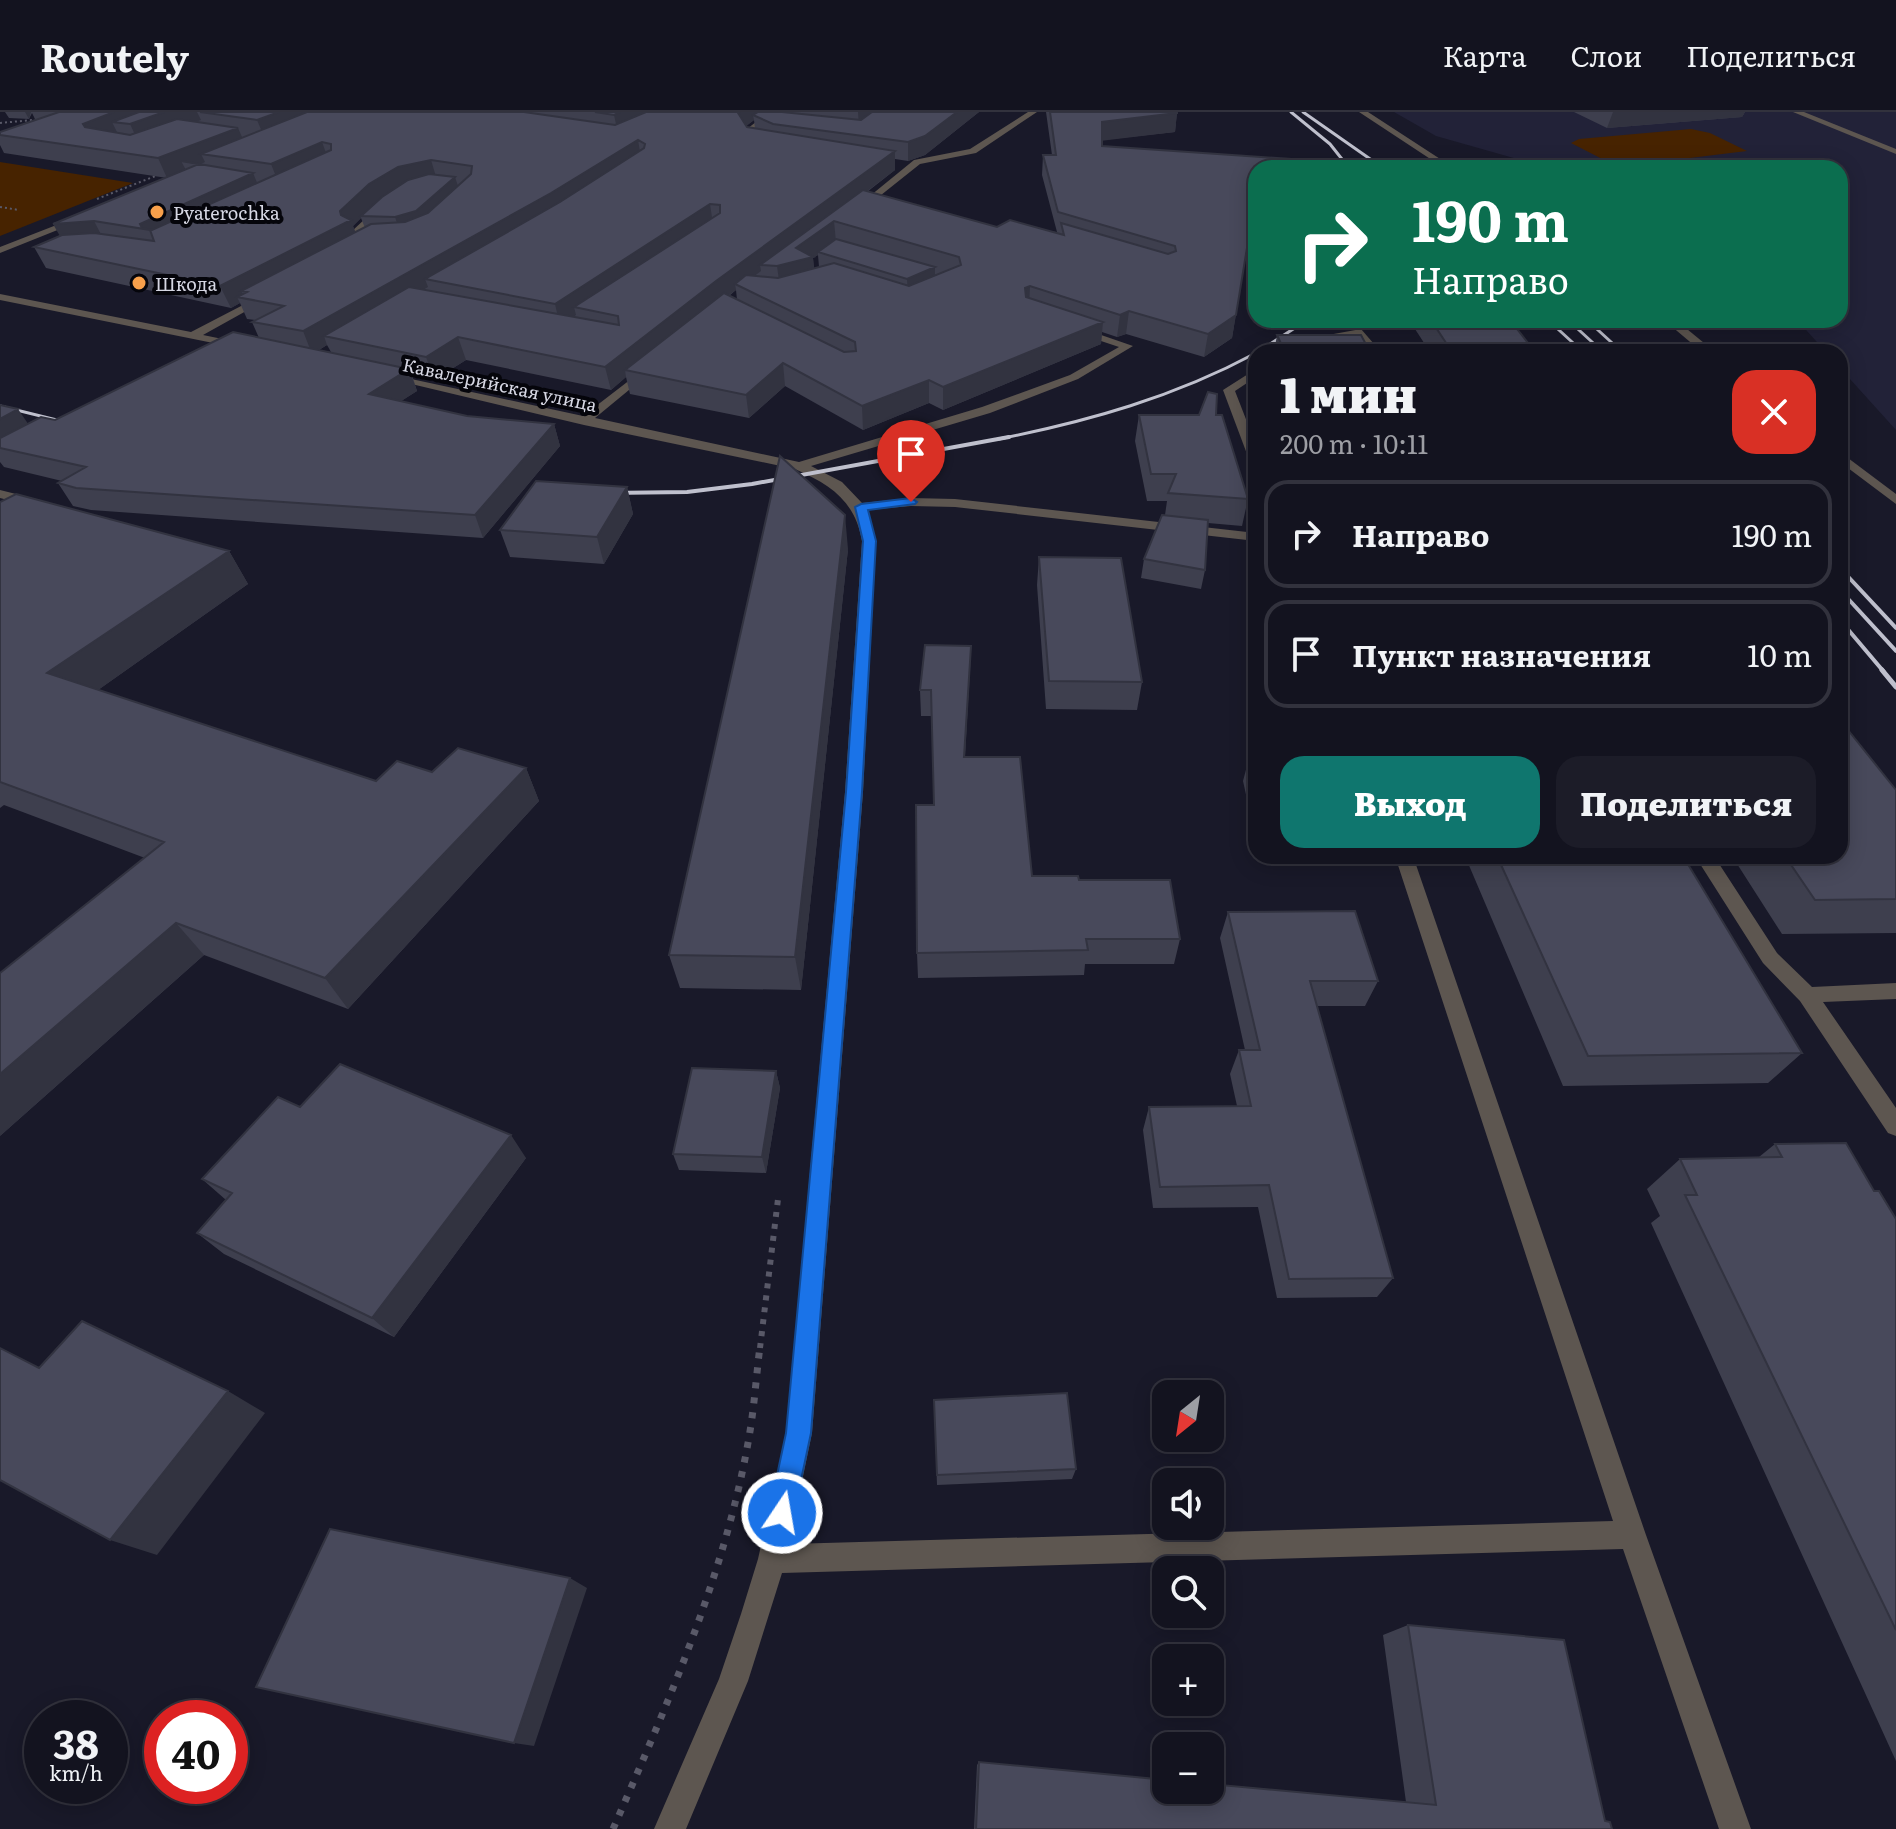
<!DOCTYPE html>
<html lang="ru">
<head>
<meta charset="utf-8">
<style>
  :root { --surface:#13131f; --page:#1c1c28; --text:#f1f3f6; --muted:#9d9ea4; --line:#32323d; --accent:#0f766e }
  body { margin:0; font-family:Literata,serif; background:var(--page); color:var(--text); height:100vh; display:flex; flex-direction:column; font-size:30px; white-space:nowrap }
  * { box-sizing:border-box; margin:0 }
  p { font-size:26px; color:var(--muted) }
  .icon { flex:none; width:44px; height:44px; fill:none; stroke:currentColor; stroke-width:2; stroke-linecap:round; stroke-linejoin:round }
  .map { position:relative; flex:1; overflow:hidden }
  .sheet { position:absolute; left:1248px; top:232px; width:600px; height:520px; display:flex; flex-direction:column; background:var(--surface); border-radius:24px; box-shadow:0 4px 20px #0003,0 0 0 2px var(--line) }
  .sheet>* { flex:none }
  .guide { position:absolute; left:1248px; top:48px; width:600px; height:168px; border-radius:24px; box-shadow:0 4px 20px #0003,0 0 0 2px var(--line); background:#0b6e4f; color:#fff; overflow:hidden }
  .needle { width:52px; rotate:210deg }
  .buttons { position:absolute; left:1152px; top:1268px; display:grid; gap:16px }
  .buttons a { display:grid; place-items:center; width:72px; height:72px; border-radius:16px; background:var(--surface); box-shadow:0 4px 20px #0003,0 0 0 2px var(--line); font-size:40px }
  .speed { position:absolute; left:24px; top:1588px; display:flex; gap:16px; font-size:40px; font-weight:700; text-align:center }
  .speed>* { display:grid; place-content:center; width:104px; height:104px; border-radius:50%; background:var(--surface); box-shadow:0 4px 20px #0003,0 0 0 2px var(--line); line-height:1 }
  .speed small { font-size:20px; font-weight:400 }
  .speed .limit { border:12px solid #d22; background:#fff; color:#111 }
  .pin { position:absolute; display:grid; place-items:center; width:68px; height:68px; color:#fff; margin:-82px -34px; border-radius:50% 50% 50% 0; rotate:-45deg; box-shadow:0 0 8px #0007 }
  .pin .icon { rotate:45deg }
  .me { position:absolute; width:88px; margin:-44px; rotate:12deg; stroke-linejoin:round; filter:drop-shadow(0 0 6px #0008) }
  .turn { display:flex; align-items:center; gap:28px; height:168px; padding:0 32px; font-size:36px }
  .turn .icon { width:104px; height:104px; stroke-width:2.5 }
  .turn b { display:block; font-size:56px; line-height:68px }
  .round { display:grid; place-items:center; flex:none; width:84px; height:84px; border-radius:24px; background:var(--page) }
  .head { display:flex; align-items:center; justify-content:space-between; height:136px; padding:0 32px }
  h1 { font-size:48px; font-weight:800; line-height:60px }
  .primary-button { display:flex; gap:16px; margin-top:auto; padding:16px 32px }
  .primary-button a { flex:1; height:92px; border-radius:24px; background:var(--accent); color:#fff; font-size:32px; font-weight:800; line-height:92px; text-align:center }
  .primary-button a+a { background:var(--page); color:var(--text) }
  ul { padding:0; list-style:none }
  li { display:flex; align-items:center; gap:24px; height:108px; margin:0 16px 12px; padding:0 16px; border:4px solid var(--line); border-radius:24px }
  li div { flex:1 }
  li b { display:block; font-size:30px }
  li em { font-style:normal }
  header { display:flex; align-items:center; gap:48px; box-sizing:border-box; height:112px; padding:0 40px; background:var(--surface); border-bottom:2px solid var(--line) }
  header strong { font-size:38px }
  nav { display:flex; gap:44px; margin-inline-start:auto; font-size:28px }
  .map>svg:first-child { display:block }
</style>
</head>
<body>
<header>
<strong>Routely</strong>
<nav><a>Карта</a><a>Слои</a><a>Поделиться</a></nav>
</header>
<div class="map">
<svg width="1896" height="1717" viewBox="0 0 1896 1717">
  <rect width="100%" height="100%" fill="#191929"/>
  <path fill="#222238" d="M 1394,0 L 1896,0 L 1896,318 L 1840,256 L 1840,240 L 1826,240 L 1797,208 L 1840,208 L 1840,56 L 1549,56 L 1436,24 Z"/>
  <path fill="#472300" d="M 1691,17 L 1710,21 L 1747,39 L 1624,54 L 1610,51 L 1571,31 L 1579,27 Z
    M 0,50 L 133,71 L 0,124 Z"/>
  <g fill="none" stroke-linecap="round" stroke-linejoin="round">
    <path stroke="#595968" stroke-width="2" stroke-dasharray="2 3" stroke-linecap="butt" d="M 0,11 L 43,7
      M 97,87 L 158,63
      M 0,95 L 19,98"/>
    <path stroke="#595968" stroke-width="6" stroke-dasharray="5 7" stroke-linecap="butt" d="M 760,1236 L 778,1087"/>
    <path stroke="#595968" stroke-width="7" stroke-dasharray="6 9" stroke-linecap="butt" d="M 613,1717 C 667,1593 724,1465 748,1331 C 754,1299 756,1266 760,1234"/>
    <path fill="#5d5650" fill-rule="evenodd" d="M 769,0 L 778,0 L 751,21 L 756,27 L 768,33 L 764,35 L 750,31 L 743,20 Z
      M 1028,0 L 1037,0 L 976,41 L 920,52 L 861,99 L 854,97 L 914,48 L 970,37 Z
      M 1359,0 L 1368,0 L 1454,56 L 1444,56 Z
      M 1793,0 L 1804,0 L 1896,37 L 1896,42 Z
      M 381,92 L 388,94 L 361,121 L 379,125 L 379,129 L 363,129 L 352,123 L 352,119 Z
      M 77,105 L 85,107 L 0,141 L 0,135 Z
      M 0,182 L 191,220 L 262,183 L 271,185 L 203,223 L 247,232 L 248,234 L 243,237 L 0,188 Z
      M 1664,208 L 1676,208 L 1715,240 L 1702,240 Z
      M 1078,215 L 1133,234 L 1078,267 L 990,301 L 811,354 L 842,370 L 862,391 L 911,386 L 955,387 L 1256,421 L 1256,429 L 955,395 L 911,394 L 867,398 L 876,429 L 863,680 L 812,1321 L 789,1432 L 1613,1409 L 1395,744 L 1413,744 L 1646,1423 L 1751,1717 L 1719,1717 L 1623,1437 L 782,1461 L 748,1569 L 686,1717 L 654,1717 L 719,1567 L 741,1502 L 758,1447 L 786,1321 L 845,680 L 862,429 C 855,389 831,373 795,357 L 584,313 L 382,265 L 388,262 L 583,304 L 648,254 L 654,257 L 652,259 L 595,306 L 799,350 L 982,295 L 1070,263 L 1119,235 L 1074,220 L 1074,216 Z
      M 1361,217 L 1381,240 L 1369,240 L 1358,224 L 1302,234 L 1293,240 L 1280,240 L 1295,229 Z
      M 1256,257 L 1256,265 L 1235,279 L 1256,333 L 1256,354 L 1250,350 L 1223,278 Z
      M 1840,340 L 1896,382 L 1896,392 L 1840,350 Z
      M 0,378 L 40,388 L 42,391 L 35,395 L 0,386 Z
      M 1695,744 L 1714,744 L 1777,841 L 1812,875 L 1896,871 L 1896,887 L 1823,890 L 1896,996 L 1896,1024 L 1888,1021 L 1800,889 L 1763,851 Z"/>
    <path stroke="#bfc0cd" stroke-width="3" d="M 1291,0 L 1330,32 L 1349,56
      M 1303,0 L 1383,56
      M 1548,208 L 1583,240
      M 1568,208 L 1603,240
      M 1587,208 L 1622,240
      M 1258,240 L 1307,208
      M 0,294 L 77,313
      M 999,327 C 1089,309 1174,285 1256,241"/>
    <path stroke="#bfc0cd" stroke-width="4" d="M 608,381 L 687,380 L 752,372 L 1009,325
      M 1840,456 L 1896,516
      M 1840,478 L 1896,539
      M 1840,508 L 1884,560"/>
    <path stroke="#bfc0cd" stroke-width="5" d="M 1882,558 L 1896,575"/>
  </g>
  <path fill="#3e3f4e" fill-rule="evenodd" d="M 5,0 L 979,0 L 925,43 L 908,49 L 895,47 L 895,58 L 867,80 L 997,115 L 1057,120 L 1042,63 L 1043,43 L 1052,43 L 1046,0 L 1177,0 L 1175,20 L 1102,28 L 1102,34 L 1321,49 L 1319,56 L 1256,56 L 1256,114 L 1250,114 L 1232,226 L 1204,245 L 1126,222 L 1117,225 L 1102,220 L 1101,232 L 943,298 L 929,291 L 863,318 L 785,274 L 749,306 L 630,282 L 626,265 L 611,278 L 466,248 L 434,268 L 412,263 L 417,279 L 401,289 L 467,304 L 554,312 L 560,334 L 483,426 L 91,398 L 73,394 L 58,371 L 62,369 L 4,355 L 0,350 L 0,293 L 28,312 L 55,308 L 259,226 L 252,210 L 255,208 L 247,207 L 240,191 L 231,196 L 46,156 L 34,135 L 60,124 L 167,66 L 4,41 L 0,33 L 0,20 L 38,7 L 35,7 L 32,1 L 29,7 L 9,6 ZM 754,8 L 755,17 L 747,15 L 746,14 ZM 361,106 L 365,116 L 355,120 L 353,114 ZM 818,143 L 819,155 L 814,157 L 813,146 ZM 736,178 L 737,188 L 729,184 ZM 327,233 L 331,240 L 319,238 Z
    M 1574,0 L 1745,0 L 1742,5 L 1607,16 Z
    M 1414,208 L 1510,208 L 1535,240 L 1430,240 L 1413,214 Z
    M 1277,223 L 1370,240 L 1274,240 Z
    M 1139,303 L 1216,303 L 1248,387 L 1242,414 L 1208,411 L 1205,458 L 1201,477 L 1141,466 L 1144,447 L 1165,403 L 1167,389 L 1147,389 L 1135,329 Z
    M 627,375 L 633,402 L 604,452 L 510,445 L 500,418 Z
    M 0,390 L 229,439 L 248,472 L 98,578 L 376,669 L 432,660 L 526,656 L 539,689 L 348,897 L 204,843 L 0,1024 L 145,746 L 4,693 L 0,696 Z
    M 848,437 L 801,878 L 680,876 L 669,843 Z
    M 1039,445 L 1142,570 L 1137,598 L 1046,597 L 1037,473 Z
    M 971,534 L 965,645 L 1032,764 L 1079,768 L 1180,827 L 1174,852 L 1085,852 L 1084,863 L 918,866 L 917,841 L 934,693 L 932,604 L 921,604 L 920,578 Z
    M 1248,650 L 1256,650 L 1256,728 L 1243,669 Z
    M 1896,678 L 1896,821 L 1782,822 L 1732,744 L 1840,744 Z
    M 1465,744 L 1683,744 L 1802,941 L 1768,971 L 1563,974 Z
    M 1228,800 L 1378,869 L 1365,894 L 1317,894 L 1393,1166 L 1377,1185 L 1277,1186 L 1258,1095 L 1153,1096 L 1143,1018 L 1149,995 L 1237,994 L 1230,962 L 1239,938 L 1245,938 L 1220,826 Z
    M 776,959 L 780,976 L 766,1061 L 679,1058 L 673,1042 Z
    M 300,995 L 526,1046 L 394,1225 L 224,1142 L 197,1121 L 226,1088 L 202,1067 Z
    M 1775,1032 L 1874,1079 L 1896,1107 L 1896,1649 L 1651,1111 L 1660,1104 L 1647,1077 L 1680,1047 L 1759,1045 Z
    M 934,1288 L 1076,1357 L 1072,1367 L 937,1373 Z
    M 1408,1513 L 1612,1717 L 974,1717 L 977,1653 L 979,1650 L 1406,1690 L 1383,1523 Z"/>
  <path fill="#323340" d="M 25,0 L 31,0 L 29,7 Z
    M 114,0 L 197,0 L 201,8 L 139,31 L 130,12 L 112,10 L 117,20 L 92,30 L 83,12 Z
    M 279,0 L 332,0 L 265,27 L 257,8 Z
    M 620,0 L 666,0 L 618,21 L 614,3 Z
    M 739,0 L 764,0 L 753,3 L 754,8 L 740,19 L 738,1 Z
    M 858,0 L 879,0 L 859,15 Z
    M 957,0 L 979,0 L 925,43 L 908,49 L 908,30 Z
    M 1613,0 L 1745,0 L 1742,5 L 1607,16 Z
    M 1177,1 L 1175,20 L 1100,29 L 1102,10 Z
    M 238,16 L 246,34 L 201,42 L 205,50 L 199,53 L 181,49 L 186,58 L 167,66 L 158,46 Z
    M 638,28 L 641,46 L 425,167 L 428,175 L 338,227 L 324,224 L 327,233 L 312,242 L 303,219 Z
    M 322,30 L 329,49 L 279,72 L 271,52 Z
    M 895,39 L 895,58 L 768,154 L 760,153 L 761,159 L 740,175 L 735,172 L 736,178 L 625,258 L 626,265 L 611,278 L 605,255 L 716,169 Z
    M 431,48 L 437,68 L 361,104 L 361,106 L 353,114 L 359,129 L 247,180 L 241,179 L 245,186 L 237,185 L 240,191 L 231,196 L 220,174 L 341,103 L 340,99 L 369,72 L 398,55 Z
    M 1321,49 L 1319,56 L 1309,56 Z
    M 253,61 L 261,80 L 150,118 L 142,117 L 140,112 Z
    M 455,65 L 460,80 L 400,120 L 395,105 Z
    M 710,92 L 713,112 L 574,195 L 576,203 L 560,214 L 555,192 Z
    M 94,109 L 105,130 L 65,133 L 53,112 Z
    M 834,109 L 836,130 L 818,140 L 818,143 L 813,146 L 815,167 L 780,176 L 777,154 L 796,136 Z
    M 935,155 L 935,172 L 908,184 L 907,167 Z
    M 1030,174 L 1029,196 L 1025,176 Z
    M 1129,199 L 1126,222 L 1117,225 L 1120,203 Z
    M 1236,203 L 1232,226 L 1204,245 L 1208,222 Z
    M 1103,210 L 1101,232 L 943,298 L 943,275 Z
    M 458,225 L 466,248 L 434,268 L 426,245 Z
    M 783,251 L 785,274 L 749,306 L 746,283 Z
    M 409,257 L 417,279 L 378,304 L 369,282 Z
    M 929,268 L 929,291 L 863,318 L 862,294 Z
    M 18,297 L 35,322 L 0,336 L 0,307 Z
    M 554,312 L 560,334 L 483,426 L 475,403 Z
    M 627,375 L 633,402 L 604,452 L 597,425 Z
    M 845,403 L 848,437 L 801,878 L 795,845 Z
    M 229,439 L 248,472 L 74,595 L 47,561 Z
    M 971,534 L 970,561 L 963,671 L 964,645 Z
    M 526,656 L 539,689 L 348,897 L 325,866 Z
    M 176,811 L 204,843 L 0,1024 L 0,962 Z
    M 776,959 L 780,976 L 766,1061 L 762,1045 Z
    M 511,1023 L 526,1046 L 394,1225 L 372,1206 Z
    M 228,1279 L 265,1301 L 157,1443 L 110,1428 Z
    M 570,1466 L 587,1476 L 534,1634 L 514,1631 Z"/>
  <path fill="#48495b" stroke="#323340" stroke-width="2" d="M 59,0 L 114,0 L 83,12 L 85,15 L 130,23 L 177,7 L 238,16 L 158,46 L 0,23 L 0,20 Z
    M 139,0 L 164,0 L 130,12 L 112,10 Z
    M 200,0 L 279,0 L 257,8 Z
    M 307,0 L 524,0 L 615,13 L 646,0 L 739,0 L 738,1 L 747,15 L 895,39 L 716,169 L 605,255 L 458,225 L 426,245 L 324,224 L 409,175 L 619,213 L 618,204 L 574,195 L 720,101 L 720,93 L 710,92 L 555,192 L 425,167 L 560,90 L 644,36 L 645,32 L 638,28 L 551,81 L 303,219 L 252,210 L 284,194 L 237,185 L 247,180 L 241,179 L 371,112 L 405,110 L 428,101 L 471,62 L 472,54 L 431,48 L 398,55 L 369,72 L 340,99 L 341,103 L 351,108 L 220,174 L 34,135 L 62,123 L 94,121 L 154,129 L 150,118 L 94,109 L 53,112 L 199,52 L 181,49 L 253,61 L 140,112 L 142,116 L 152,118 L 331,38 L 331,32 L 322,30 L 271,52 L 201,42 Z
    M 595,0 L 620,0 L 614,3 Z
    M 758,0 L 782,0 L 861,8 L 872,0 L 957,0 L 925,24 L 908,30 L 773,12 L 753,3 Z
    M 1050,0 L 1177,0 L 1177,1 L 1102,10 L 1102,34 L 1321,49 L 1309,56 L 1256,56 L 1256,93 L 1254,93 L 1236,203 L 1208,222 L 1129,199 L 1120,203 L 1030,174 L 1025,176 L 1026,185 L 1103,210 L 943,275 L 929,268 L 862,294 L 783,251 L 746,283 L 625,258 L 724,181 L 844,240 L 856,239 L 855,230 L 735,172 L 746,163 L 778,166 L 834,151 L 909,174 L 961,153 L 959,145 L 834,109 L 796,136 L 813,145 L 777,154 L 760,153 L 863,78 L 997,115 L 1010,108 L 1064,123 L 1061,111 L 1168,142 L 1176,139 L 1175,134 L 1058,100 L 1043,43 L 1056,43 Z
    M 429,62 L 455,65 L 416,99 L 395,105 L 361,104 L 382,85 L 408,68 Z
    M 836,127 L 935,155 L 907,167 L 818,140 Z
    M 1431,208 L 1510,208 L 1535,240 L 1452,240 Z
    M 233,220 L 409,257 L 369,282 L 467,304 L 554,312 L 475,403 L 76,376 L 58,371 L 86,355 L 0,336 L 0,326 L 41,305 L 55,308 Z
    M 1277,223 L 1361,223 L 1370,240 L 1285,240 Z
    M 1208,280 L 1217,282 L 1216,303 L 1222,303 L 1248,387 L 1168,381 L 1176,362 L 1151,362 L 1139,303 L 1199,303 Z
    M 0,293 L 18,297 L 0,307 Z
    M 780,344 L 845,403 L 795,845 L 669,843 Z
    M 536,369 L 627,375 L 597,425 L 500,418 Z
    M 16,382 L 229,439 L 47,561 L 376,669 L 397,649 L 432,660 L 458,636 L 526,656 L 325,866 L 176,811 L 0,962 L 0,861 L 164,730 L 0,670 L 0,390 Z
    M 1162,403 L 1208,408 L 1205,458 L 1144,447 Z
    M 1039,445 L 1121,446 L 1142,570 L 1049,569 Z
    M 925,533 L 971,534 L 964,645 L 1020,645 L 1032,764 L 1078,764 L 1079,768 L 1170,768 L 1180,827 L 1086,827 L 1088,838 L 917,841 L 916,693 L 934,693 L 931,578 L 920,578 Z
    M 1840,608 L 1896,678 L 1896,787 L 1815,788 L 1785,744 L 1840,744 Z
    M 1248,650 L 1256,650 L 1256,683 Z
    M 1497,744 L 1683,744 L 1802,941 L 1588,944 Z
    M 1355,799 L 1378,869 L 1310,869 L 1393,1166 L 1289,1167 L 1269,1073 L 1160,1075 L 1149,995 L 1251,994 L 1239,938 L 1260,938 L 1228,800 Z
    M 340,952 L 511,1023 L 372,1206 L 197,1121 L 232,1081 L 202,1067 L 278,985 L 300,995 Z
    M 692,956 L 776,959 L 762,1045 L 673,1042 Z
    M 1846,1031 L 1874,1079 L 1879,1079 L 1896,1107 L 1896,1518 L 1685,1083 L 1697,1083 L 1680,1047 L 1782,1045 L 1775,1032 Z
    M 82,1209 L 228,1279 L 110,1428 L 0,1368 L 0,1236 L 39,1256 Z
    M 1067,1281 L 1076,1357 L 937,1363 L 934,1288 Z
    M 330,1417 L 570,1466 L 514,1631 L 256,1575 Z
    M 1408,1513 L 1564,1528 L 1605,1709 L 1610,1710 L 1612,1717 L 976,1717 L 979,1650 L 1166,1668 L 1166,1678 L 1210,1678 L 1210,1672 L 1436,1693 Z"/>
  <path fill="#1a73e8" stroke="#114b97" stroke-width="2" d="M 911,386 L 917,390 L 915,392 L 868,398 L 876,429 L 862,680 L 811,1321 L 794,1401 L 791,1410 L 782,1414 L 773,1410 L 769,1401 L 786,1321 L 846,680 L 863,429 L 855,395 L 861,392 Z"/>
  <g fill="#f8a04b" stroke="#05050b" stroke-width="3">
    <circle cx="157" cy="100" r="8"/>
    <circle cx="139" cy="171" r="8"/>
  </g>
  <g text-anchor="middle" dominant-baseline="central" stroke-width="8" stroke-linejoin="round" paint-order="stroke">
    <g font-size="18" fill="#d6d7e3" stroke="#05050b" text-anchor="start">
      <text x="173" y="100">Pyaterochka</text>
      <text x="155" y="171">Шкода</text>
    </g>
    <g font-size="18" fill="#d6d7e3" stroke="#05050b">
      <text transform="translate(500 272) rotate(12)">Кавалерийская улица</text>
    </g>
  </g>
</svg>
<div class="buttons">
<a><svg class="needle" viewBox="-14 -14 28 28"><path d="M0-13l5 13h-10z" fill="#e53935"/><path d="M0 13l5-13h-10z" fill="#9d9ea4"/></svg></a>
<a><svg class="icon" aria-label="sound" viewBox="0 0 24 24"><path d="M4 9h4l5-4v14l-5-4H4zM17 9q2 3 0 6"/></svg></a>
<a><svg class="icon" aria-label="search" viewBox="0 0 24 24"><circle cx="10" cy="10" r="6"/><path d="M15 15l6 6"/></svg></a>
<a>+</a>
<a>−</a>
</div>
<div class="speed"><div>38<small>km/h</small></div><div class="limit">40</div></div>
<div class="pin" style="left:911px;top:390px;background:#d93025"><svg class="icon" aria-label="arrive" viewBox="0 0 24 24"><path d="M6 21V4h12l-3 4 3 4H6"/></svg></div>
<svg class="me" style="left:782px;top:1401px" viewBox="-20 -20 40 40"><circle r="17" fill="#1a73e8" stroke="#fff" stroke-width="3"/><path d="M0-11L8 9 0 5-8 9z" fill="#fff"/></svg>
<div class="guide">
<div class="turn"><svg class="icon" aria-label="right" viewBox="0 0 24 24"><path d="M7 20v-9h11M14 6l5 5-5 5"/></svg><div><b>190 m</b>Направо</div></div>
</div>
<section class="sheet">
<div class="head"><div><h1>1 мин</h1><p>200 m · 10:11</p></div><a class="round" style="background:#d93025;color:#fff"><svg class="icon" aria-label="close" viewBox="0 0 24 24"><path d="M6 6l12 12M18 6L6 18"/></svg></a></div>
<ul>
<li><svg class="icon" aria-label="right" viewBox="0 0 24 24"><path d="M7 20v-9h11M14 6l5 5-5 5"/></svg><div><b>Направо</b></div><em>190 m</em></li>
<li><svg class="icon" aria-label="arrive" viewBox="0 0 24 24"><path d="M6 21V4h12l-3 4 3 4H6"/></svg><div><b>Пункт назначения</b></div><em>10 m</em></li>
</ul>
<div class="primary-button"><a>Выход</a><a>Поделиться</a></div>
</section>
</div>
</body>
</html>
